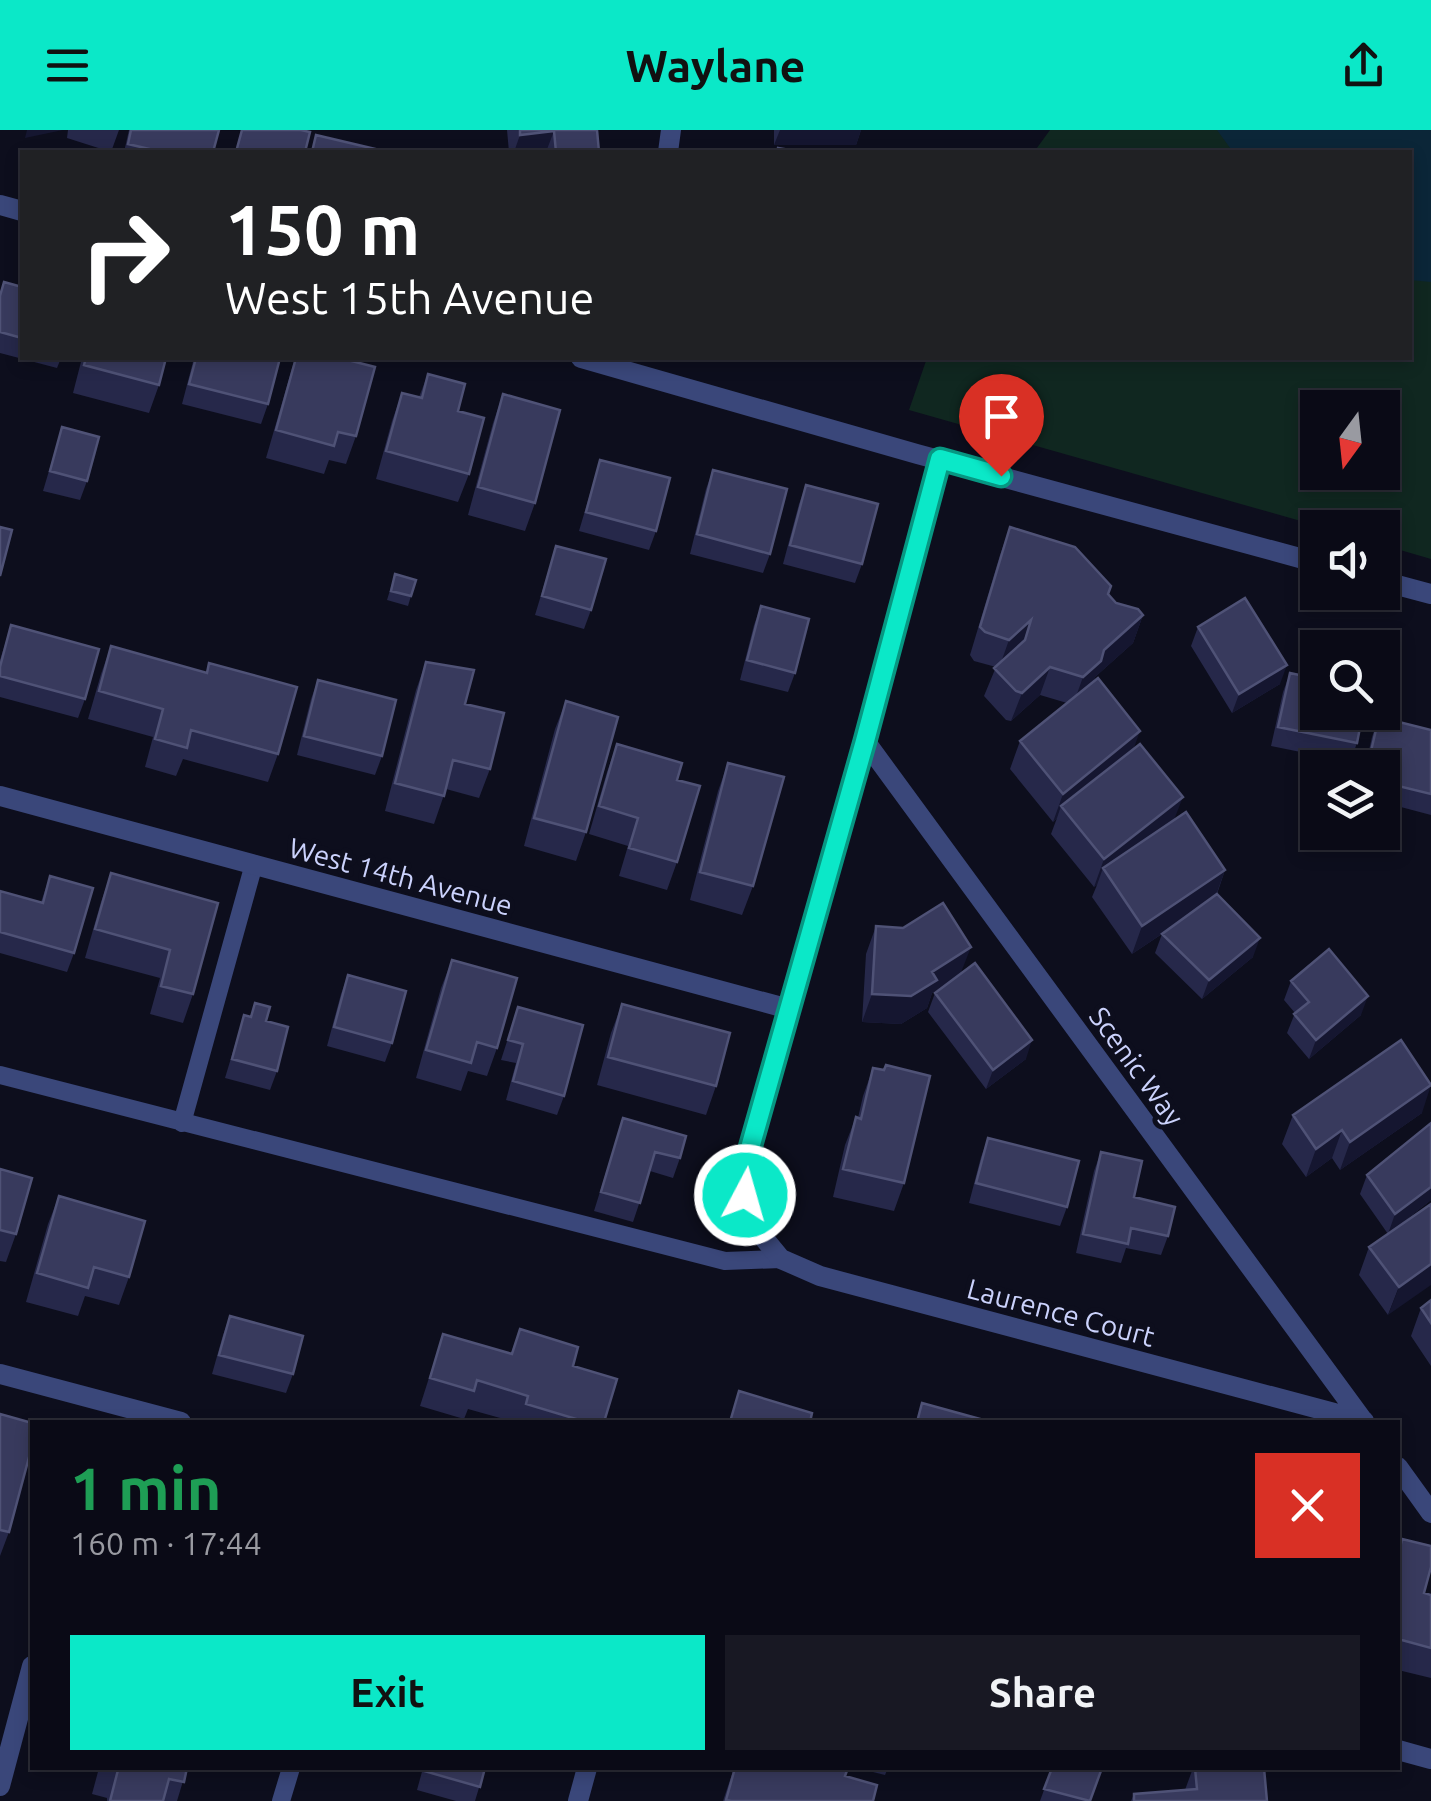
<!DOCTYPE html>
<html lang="en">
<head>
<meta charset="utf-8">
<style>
  :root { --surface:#0a0a16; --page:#181823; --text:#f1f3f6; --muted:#999aa1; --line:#2a2b35; --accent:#0be8c8 }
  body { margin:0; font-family:Ubuntu,sans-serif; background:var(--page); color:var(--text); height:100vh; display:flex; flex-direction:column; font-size:38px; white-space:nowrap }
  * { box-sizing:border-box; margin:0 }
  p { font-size:32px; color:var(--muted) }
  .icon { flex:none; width:55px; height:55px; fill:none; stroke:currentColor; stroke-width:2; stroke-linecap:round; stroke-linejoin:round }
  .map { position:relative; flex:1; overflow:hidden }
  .panel { position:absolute; left:30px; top:1290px; width:1370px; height:350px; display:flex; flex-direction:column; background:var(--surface); border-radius:0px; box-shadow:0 5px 15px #0003,0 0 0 2px var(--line) }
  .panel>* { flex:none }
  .top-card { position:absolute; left:20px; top:20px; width:1392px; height:210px; border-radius:0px; box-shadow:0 5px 15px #0003,0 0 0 2px var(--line); background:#202124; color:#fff; overflow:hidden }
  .needle { width:65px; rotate:195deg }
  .fabs { position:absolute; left:1300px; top:260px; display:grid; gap:20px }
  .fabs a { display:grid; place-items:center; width:100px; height:100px; border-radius:0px; background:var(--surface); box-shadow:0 5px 15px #0003,0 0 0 2px var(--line); font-size:50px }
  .pin { position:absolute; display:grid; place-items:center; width:85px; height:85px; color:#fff; margin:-102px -42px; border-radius:50% 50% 50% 0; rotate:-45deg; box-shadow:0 0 10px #0007 }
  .pin .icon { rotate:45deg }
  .me { position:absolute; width:110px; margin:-55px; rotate:6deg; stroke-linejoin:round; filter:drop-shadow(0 0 8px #0008) }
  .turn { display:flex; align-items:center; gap:35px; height:210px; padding:0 40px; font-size:45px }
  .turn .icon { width:130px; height:130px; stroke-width:2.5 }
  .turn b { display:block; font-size:70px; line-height:85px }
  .round { display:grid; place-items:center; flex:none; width:105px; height:105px; border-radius:0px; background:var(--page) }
  .overview { display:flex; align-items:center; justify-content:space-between; height:170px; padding:0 40px }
  h1 { font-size:60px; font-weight:600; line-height:75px; color:#1e9e55 }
  .action { display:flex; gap:20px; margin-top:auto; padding:20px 40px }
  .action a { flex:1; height:115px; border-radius:0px; background:var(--accent); color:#111; font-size:40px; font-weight:600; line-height:115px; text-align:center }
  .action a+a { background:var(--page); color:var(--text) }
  header { display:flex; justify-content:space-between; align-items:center; height:130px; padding:0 40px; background:var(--accent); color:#111; font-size:45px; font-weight:600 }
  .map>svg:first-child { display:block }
</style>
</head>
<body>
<header><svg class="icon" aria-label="menu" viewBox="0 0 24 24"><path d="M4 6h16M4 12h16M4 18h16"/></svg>Waylane<svg class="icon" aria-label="share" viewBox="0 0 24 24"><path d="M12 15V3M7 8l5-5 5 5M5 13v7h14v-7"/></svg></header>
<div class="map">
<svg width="1431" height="1671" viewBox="0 0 1431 1671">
  <rect width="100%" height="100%" fill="#0d0e1d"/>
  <path fill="#102720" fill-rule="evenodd" d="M 1050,0 L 1339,0 L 1360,22 L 1034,22 Z
    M 1410,75 L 1431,93 L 1431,429 L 1383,415 L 1382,398 L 1322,397 L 909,280 L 927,228 L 1410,228 ZM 1318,278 L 1382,278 L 1382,342 L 1318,342 Z"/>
  <path fill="#0b2638" d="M 1217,0 L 1431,0 L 1431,152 L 1410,150 L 1410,22 L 1233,22 Z"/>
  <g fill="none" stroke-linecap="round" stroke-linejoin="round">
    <path stroke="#3a477a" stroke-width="18" d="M 0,945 L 725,1131 L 781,1129
      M 182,993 L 254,734
      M 281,1671 L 291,1638"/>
    <path stroke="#3a477a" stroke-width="20" d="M 668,22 L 671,0
      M 0,75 L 22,81
      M 581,228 L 917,324 L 1318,433
      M 940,329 L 865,611 L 749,1018 L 745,1065 L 758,1101 L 781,1129 L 820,1146 L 1364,1291
      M 1382,451 L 1431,464
      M 865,611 L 1364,1292
      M 0,666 L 789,879
      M 0,1244 L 181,1292
      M 1398,1337 L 1431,1383
      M 1398,1620 L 1431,1629
      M 0,1656 L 32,1536
      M 578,1671 L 587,1638"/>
  </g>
  <path fill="#26284a" d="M 68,0 L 119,0 L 111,22 L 67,8 Z
    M 129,0 L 219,0 L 213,22 L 124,22 Z
    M 507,0 L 597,0 L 599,22 L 509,22 Z
    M 774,0 L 861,0 L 856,15 L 774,15 Z
    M 4,152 L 22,157 L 22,228 L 61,228 L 57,238 L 0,223 L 0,162 Z
    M 82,228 L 166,228 L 159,255 L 149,283 L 73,263 Z
    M 194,228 L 280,228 L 268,274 L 261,294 L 182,274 Z
    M 295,228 L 340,228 L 356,306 L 346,334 L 329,330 L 324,344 L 266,328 Z
    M 428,244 L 458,281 L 469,344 L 458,372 L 376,349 L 392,291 L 402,263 L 419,267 Z
    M 503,264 L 535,373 L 525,401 L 468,385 L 493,293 Z
    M 62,297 L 87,351 L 80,370 L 43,361 Z
    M 600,330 L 656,401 L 649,420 L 579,401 Z
    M 713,340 L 770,424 L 763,443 L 690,424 L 706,359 Z
    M 806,355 L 862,434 L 855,453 L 783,434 L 799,374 Z
    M 1010,397 L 1108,464 L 1116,473 L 1143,485 L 1133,513 L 1095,547 L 1093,552 L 1134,619 L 1174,690 L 1225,740 L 1217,764 L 1253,827 L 1202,869 L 1155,823 L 1162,804 L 1132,824 L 1092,767 L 1097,755 L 1094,757 L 1051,704 L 1057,688 L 1053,692 L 1010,639 L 1020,611 L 1067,573 L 1040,565 L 1011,591 L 1006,590 L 984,566 L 996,537 L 974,531 L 970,525 L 1000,425 Z
    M 556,416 L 591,480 L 584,499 L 535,485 Z
    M 395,444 L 411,466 L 408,476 L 387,470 Z
    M 761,476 L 795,543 L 788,562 L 740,550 L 754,495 Z
    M 11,495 L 85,569 L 78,588 L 0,567 L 0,530 Z
    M 1198,497 L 1280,554 L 1232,583 L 1191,516 Z
    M 111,516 L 206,543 L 209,533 L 278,624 L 268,652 L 183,629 L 176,646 L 145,637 L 153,607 L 88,589 L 101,544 Z
    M 426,532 L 465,574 L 490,639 L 479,668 L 446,659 L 434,694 L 385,681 L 416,560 Z
    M 1290,543 L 1357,613 L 1350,632 L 1271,616 L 1283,562 Z
    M 318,550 L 382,626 L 375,645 L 297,625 L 311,569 Z
    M 566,571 L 586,702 L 576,731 L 524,716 L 555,599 Z
    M 1379,587 L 1431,600 L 1431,685 L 1382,672 L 1382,638 L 1365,638 L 1372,607 Z
    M 617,614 L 677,732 L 667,760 L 619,746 L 628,716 L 589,704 L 607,642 Z
    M 728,633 L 753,756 L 742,785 L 690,770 L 718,661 Z
    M 111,743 L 218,773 L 193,864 L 183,893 L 150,884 L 160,848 L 85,828 L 101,772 Z
    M 50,746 L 74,823 L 67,842 L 0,823 L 0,761 L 41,772 Z
    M 876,796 L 961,843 L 1026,929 L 986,959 L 928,882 L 935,863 L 949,852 L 932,863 L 927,878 L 901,894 L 862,892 L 866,824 Z
    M 452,830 L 497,918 L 487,946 L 468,941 L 461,961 L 416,948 L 441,858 Z
    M 348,845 L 392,913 L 385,932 L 327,916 L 341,864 Z
    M 1291,851 L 1361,885 L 1309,929 L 1287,903 L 1295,883 L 1284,870 Z
    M 255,873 L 277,941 L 270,960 L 225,948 L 244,885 L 250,887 Z
    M 622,874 L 716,956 L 706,985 L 597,955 L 611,903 Z
    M 518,877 L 564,966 L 557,985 L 506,970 L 516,933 L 501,930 Z
    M 873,938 L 904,1053 L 894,1081 L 833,1067 L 845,1015 L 856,987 L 858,988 L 863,966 Z
    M 1422,983 L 1340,1040 L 1332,1028 L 1306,1047 L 1282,1014 L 1293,985 Z
    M 623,988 L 680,1028 L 673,1048 L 650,1041 L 633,1092 L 594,1081 Z
    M 1431,993 L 1431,1070 L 1388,1104 L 1360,1064 L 1367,1045 Z
    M 988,1008 L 1067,1077 L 1060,1096 L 969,1073 L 981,1027 Z
    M 1101,1022 L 1134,1067 L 1168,1106 L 1161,1125 L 1126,1118 L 1121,1133 L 1076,1123 L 1094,1041 Z
    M 0,1039 L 16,1104 L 6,1132 L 0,1131 Z
    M 59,1066 L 129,1147 L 119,1175 L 85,1166 L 78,1186 L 26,1172 L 48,1094 Z
    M 1431,1074 L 1388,1185 L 1359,1145 L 1369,1117 Z
    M 1431,1170 L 1431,1236 L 1411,1206 L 1421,1178 Z
    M 230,1186 L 293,1244 L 286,1263 L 212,1244 L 223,1205 Z
    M 520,1199 L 573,1236 L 604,1292 L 514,1292 L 468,1279 L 464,1289 L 420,1276 L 443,1204 L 511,1223 Z
    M 0,1284 L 9,1402 L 0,1426 Z
    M 1402,1409 L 1424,1463 L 1431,1465 L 1431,1548 L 1398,1540 L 1398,1422 Z
    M 99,1638 L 187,1638 L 177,1671 L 107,1671 L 107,1668 L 92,1664 Z
    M 423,1638 L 485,1638 L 475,1671 L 456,1671 L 417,1660 Z
    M 734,1638 L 848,1638 L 845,1646 L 873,1671 L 723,1671 Z
    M 857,1638 L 888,1638 L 885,1645 Z
    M 1052,1638 L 1090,1671 L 1040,1671 Z
    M 1193,1638 L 1264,1638 L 1267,1671 L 1131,1671 L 1134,1664 L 1185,1660 Z"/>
  <path fill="#151630" d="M 27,0 L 63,0 L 25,8 Z
    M 780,0 L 861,0 L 856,15 L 774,15 Z
    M 554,1 L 546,22 L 514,22 L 520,5 Z
    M 1143,485 L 1133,513 L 1095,547 L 1090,559 L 1073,575 L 1083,547 L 1104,520 Z
    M 1031,490 L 1021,518 L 999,538 L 1009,510 Z
    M 1287,535 L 1280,554 L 1232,583 L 1239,564 Z
    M 1050,537 L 1040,565 L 1011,591 L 1022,563 Z
    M 1140,601 L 1130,629 L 1061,676 L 1057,688 L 1053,692 L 1063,664 Z
    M 1183,667 L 1172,695 L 1103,738 L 1097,755 L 1094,757 L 1104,729 Z
    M 1225,740 L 1215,768 L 1132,824 L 1142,796 Z
    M 1260,808 L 1253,827 L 1202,869 L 1209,850 Z
    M 971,817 L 960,845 L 932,863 L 927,878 L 901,894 L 862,892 L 872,864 L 932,842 Z
    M 1368,866 L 1361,885 L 1309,929 L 1316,910 Z
    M 1032,910 L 1026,929 L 986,959 L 993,940 Z
    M 1431,955 L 1422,983 L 1340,1040 L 1350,1012 Z
    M 1342,1000 L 1332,1028 L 1306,1047 L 1316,1019 Z
    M 1431,1057 L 1431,1070 L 1388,1104 L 1395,1084 Z
    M 1431,1134 L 1431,1155 L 1388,1185 L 1399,1157 Z"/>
  <path fill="#383a5d" stroke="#4f5276" stroke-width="2.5" d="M 131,0 L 219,0 L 213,22 L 162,22 L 128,14 Z
    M 242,0 L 301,0 L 310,2 L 305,22 L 236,22 Z
    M 520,0 L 597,0 L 599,22 L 556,22 L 554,1 L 520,5 Z
    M 316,5 L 388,22 L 312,22 Z
    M 778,18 L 802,22 L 777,22 Z
    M 4,152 L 22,157 L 22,208 L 0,202 L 0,166 Z
    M 86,228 L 166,228 L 159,255 L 84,235 Z
    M 196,228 L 280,228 L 268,274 L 189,254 Z
    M 296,228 L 340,228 L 375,237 L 356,306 L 338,302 L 334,316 L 276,300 Z
    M 428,244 L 465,254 L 458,281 L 484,288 L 469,344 L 386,321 L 402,263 L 422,268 Z
    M 503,264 L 560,280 L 535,373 L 478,357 Z
    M 62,297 L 99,307 L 87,351 L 50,341 Z
    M 600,330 L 670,348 L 656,401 L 586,382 Z
    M 713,340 L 787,359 L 770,424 L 697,404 Z
    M 806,355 L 878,374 L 862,434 L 790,415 Z
    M 0,397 L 12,400 L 0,446 Z
    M 1010,397 L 1075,417 L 1111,456 L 1108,464 L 1116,473 L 1138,479 L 1143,485 L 1104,520 L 1101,531 L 1083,547 L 1050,537 L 1022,563 L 1016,561 L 994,538 L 1025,510 L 1031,490 L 1009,510 L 985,502 L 980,497 Z
    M 556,416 L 606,429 L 591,480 L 542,466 Z
    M 395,444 L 416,450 L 411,466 L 391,461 Z
    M 1245,468 L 1287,535 L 1239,564 L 1198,497 Z
    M 761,476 L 809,489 L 795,543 L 747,530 Z
    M 11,495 L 99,519 L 85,569 L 0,546 L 0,537 Z
    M 111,516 L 207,543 L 209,533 L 297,557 L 278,624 L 191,600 L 187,618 L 155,609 L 163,579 L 99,561 Z
    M 426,532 L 474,540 L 465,574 L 504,583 L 490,639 L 453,630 L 444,666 L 395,653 Z
    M 1290,543 L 1318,549 L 1318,582 L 1363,582 L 1357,613 L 1278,597 Z
    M 1098,548 L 1140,601 L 1063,664 L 1020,611 Z
    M 318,550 L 396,570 L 382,626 L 304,606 Z
    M 566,571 L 618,587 L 586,702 L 534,688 Z
    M 1379,587 L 1431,600 L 1431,664 L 1382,652 L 1382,638 L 1367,638 Z
    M 617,614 L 682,633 L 677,650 L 700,656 L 677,732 L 629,718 L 638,688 L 599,676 Z
    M 1140,614 L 1183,667 L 1104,729 L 1061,676 Z
    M 728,633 L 784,647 L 753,756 L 700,742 Z
    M 1186,682 L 1225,740 L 1142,796 L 1103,738 Z
    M 111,743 L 218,773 L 193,864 L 161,856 L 170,820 L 95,799 Z
    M 50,746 L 93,758 L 74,823 L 0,802 L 0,761 L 43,773 Z
    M 1217,764 L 1260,808 L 1209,850 L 1162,804 Z
    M 943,773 L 971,817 L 932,842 L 937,850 L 911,866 L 872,864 L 876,796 L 903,798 Z
    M 1329,819 L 1368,866 L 1316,910 L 1294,884 L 1309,872 L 1291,851 Z
    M 452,830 L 517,848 L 497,918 L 477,912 L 471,933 L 426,920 Z
    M 975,833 L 1032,910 L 993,940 L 935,863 Z
    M 348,845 L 406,861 L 392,913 L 334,897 Z
    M 255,873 L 270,877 L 266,891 L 288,897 L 277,941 L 232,929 L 244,885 L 251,887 Z
    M 622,874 L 730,903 L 716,956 L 608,927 Z
    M 518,877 L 583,895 L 564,966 L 513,951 L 523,914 L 508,910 Z
    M 1401,910 L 1431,955 L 1350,1012 L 1342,1000 L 1316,1019 L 1293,985 Z
    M 886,935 L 930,946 L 904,1053 L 843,1039 L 856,987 L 861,989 L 873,938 L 884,940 Z
    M 623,988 L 686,1006 L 680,1028 L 655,1022 L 640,1073 L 601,1062 Z
    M 1431,993 L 1431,1057 L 1395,1084 L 1367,1045 Z
    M 988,1008 L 1079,1031 L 1067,1077 L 976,1053 Z
    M 1101,1022 L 1142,1031 L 1134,1067 L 1175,1077 L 1168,1106 L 1131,1098 L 1128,1114 L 1083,1104 Z
    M 0,1039 L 32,1048 L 16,1104 L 0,1100 Z
    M 59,1066 L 145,1091 L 129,1147 L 94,1137 L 88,1158 L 37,1143 Z
    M 1431,1074 L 1431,1134 L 1399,1157 L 1369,1117 Z
    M 1431,1170 L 1431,1193 L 1421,1178 Z
    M 230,1186 L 303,1206 L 293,1244 L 219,1225 Z
    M 520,1199 L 578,1217 L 573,1236 L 617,1249 L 604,1292 L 586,1292 L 526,1274 L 528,1266 L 477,1250 L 474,1261 L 430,1248 L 443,1204 L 512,1224 Z
    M 739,1261 L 812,1283 L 810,1292 L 730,1292 Z
    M 922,1273 L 991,1292 L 917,1292 Z
    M 0,1284 L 32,1293 L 32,1316 L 9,1402 L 0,1400 Z
    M 1402,1409 L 1431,1416 L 1431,1437 L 1424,1463 L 1431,1465 L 1431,1518 L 1398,1509 L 1398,1427 Z
    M 108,1638 L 187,1638 L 184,1652 L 169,1649 L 163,1671 L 110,1671 L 118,1640 Z
    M 425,1638 L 485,1638 L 480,1657 L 424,1641 Z
    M 735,1638 L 848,1638 L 845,1646 L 877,1655 L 873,1671 L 731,1671 L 726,1670 Z
    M 1052,1638 L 1102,1638 L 1090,1671 L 1044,1659 Z
    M 1195,1638 L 1264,1638 L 1267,1671 L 1134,1671 L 1134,1664 L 1197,1659 Z"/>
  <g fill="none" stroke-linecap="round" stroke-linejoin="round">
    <defs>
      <path id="route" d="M 745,1065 L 750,1018 L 865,611 L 940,329 L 1001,346"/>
    </defs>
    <use href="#route" stroke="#079782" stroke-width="25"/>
    <use href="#route" stroke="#0be8c8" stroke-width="18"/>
  </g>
  <g text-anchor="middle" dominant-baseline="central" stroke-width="10" stroke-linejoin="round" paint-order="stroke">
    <g font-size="28" fill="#cbd2fc" stroke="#0d0e1d">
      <text transform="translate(401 746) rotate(15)">West 14th Avenue</text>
      <text transform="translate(1137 936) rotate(54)">Scenic Way</text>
      <text transform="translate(1061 1182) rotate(15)">Laurence Court</text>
    </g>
  </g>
</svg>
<div class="fabs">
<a><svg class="needle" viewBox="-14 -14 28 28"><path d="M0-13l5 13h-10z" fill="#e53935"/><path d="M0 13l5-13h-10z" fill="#999aa1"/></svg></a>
<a><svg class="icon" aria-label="sound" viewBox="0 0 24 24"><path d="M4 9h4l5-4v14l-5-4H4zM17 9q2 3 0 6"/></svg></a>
<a><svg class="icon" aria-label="search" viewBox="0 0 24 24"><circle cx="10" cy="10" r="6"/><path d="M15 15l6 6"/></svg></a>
<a><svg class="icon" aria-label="layers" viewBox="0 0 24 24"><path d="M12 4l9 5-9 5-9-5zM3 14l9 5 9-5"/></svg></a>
</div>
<div class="pin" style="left:1001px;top:346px;background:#d93025"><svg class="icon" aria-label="arrive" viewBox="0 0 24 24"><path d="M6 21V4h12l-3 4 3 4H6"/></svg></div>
<svg class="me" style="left:745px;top:1065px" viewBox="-20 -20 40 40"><circle r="17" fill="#0be8c8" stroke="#fff" stroke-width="3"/><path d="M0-11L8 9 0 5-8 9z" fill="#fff"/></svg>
<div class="top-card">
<div class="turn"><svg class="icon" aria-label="right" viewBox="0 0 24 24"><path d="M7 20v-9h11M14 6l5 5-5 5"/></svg><div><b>150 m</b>West 15th Avenue</div></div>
</div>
<section class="panel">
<div class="overview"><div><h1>1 min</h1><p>160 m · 17:44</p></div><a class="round" style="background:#d93025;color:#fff"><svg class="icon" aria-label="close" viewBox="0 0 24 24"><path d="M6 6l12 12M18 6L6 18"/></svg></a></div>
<div class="action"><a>Exit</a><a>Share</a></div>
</section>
</div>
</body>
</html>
